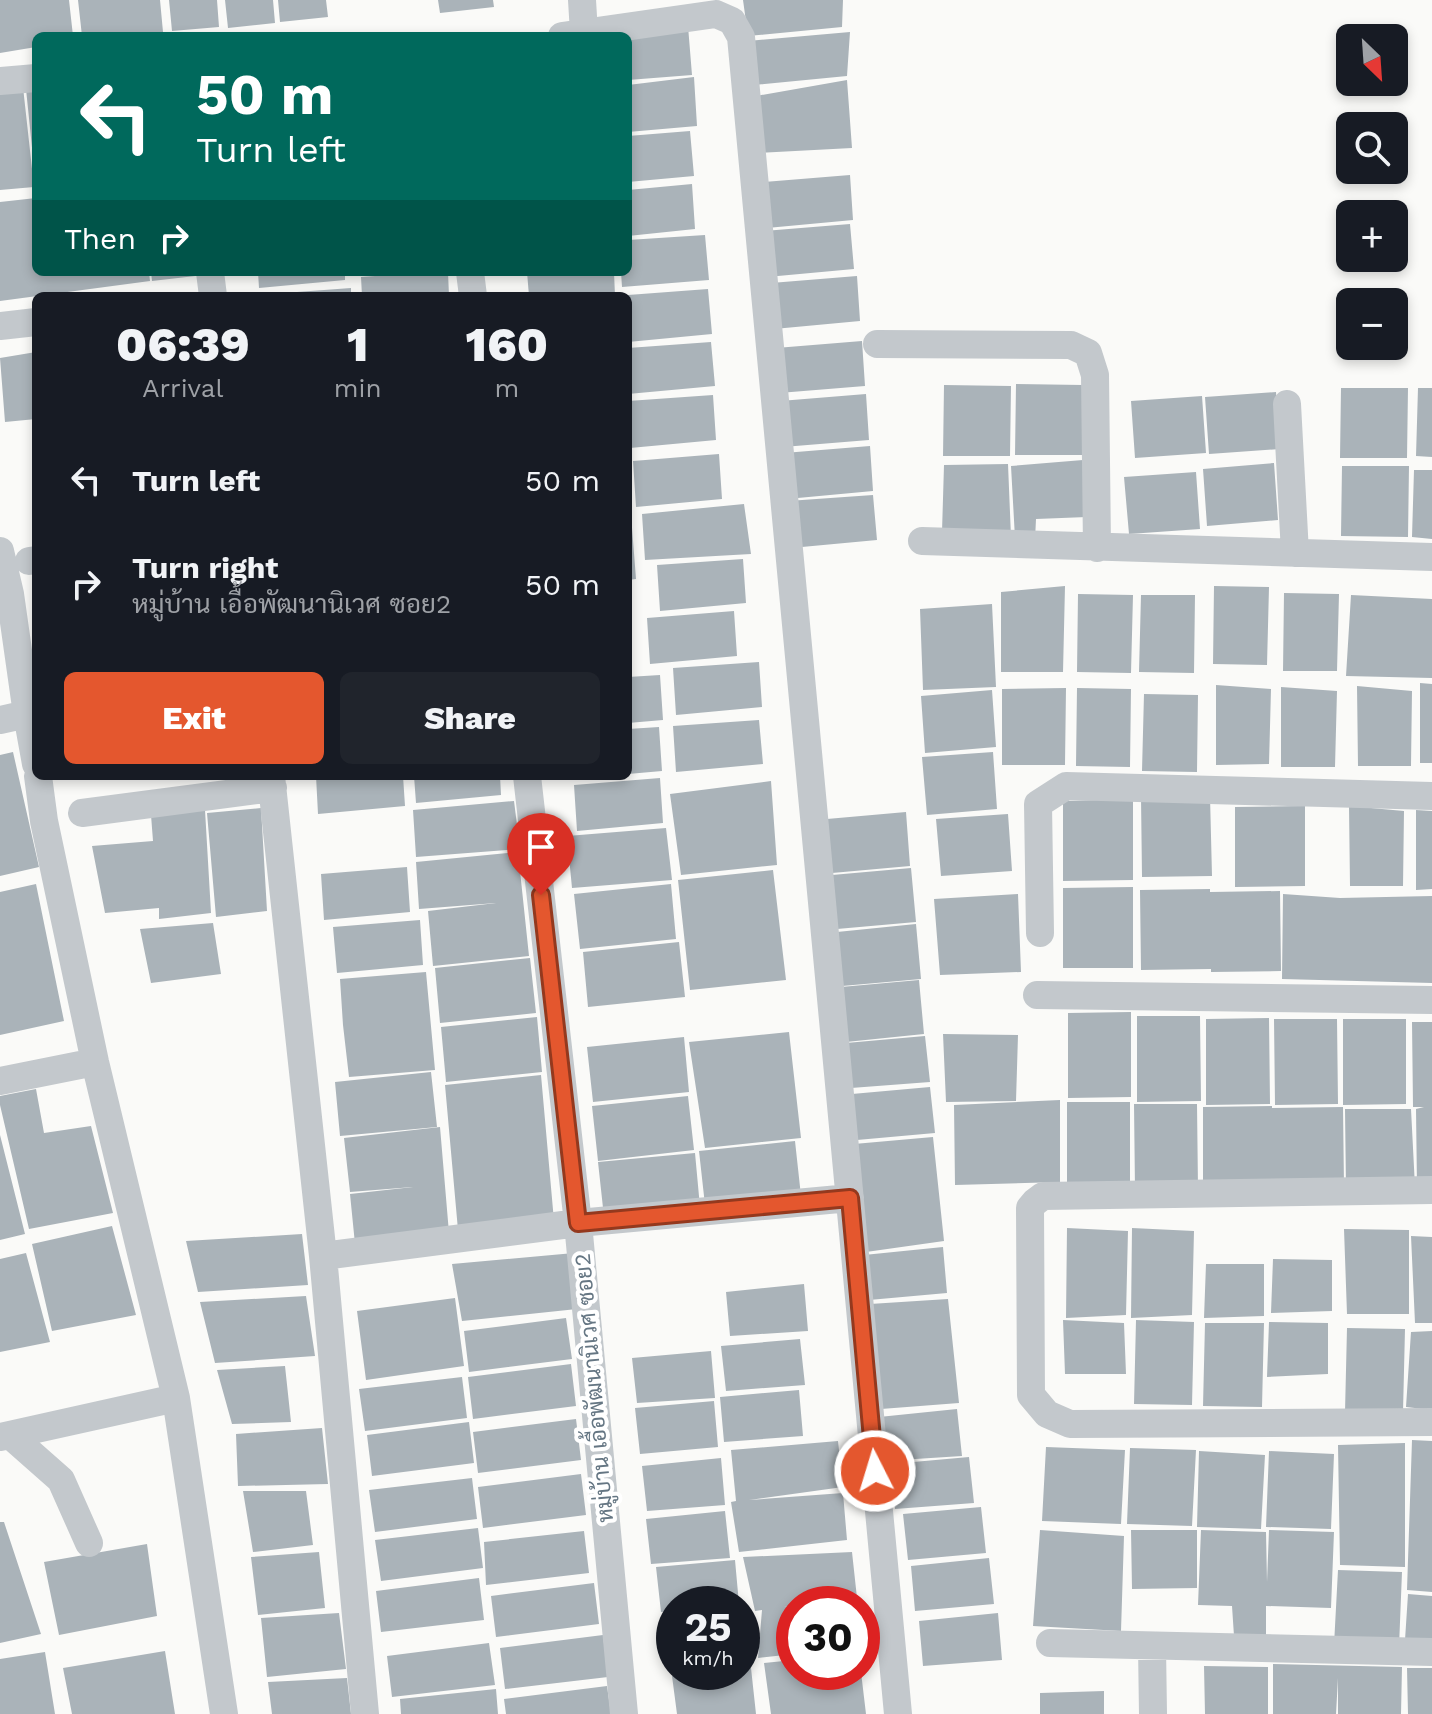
<!DOCTYPE html>
<html lang="en">
<head>
<meta charset="utf-8">
<style>
  :root { --surface:#171b24; --page:#20242c; --text:#f1f3f6; --muted:#9ea1a6; --accent:#e4572e }
  body { margin:0; font-family:"Work Sans",Sarabun,sans-serif; background:var(--page); color:var(--text); height:100vh; display:flex; flex-direction:column; font-size:30px; white-space:nowrap }
  * { box-sizing:border-box; margin:0 }
  p { font-size:26px; color:var(--muted) }
  .icon { flex:none; width:44px; height:44px; fill:none; stroke:currentColor; stroke-width:2; stroke-linecap:round; stroke-linejoin:round }
  .map { position:relative; flex:1; overflow:hidden }
  .drawer { position:absolute; left:32px; top:292px; width:600px; height:488px; display:flex; flex-direction:column; background:var(--surface); border-radius:12px; box-shadow:0 4px 12px #0003 }
  .drawer>* { flex:none }
  .hud { position:absolute; left:32px; top:32px; width:600px; height:244px; border-radius:12px; box-shadow:0 4px 12px #0003; background:#00695c; color:#fff; overflow:hidden }
  .needle { width:52px; rotate:155deg }
  .buttons { position:absolute; left:1336px; top:24px; display:grid; gap:16px }
  .buttons a { display:grid; place-items:center; width:72px; height:72px; border-radius:12px; background:var(--surface); box-shadow:0 4px 12px #0003; font-size:40px }
  .speed { position:absolute; left:656px; top:1586px; display:flex; gap:16px; font-size:40px; font-weight:700; text-align:center }
  .speed>* { display:grid; place-content:center; width:104px; height:104px; border-radius:50%; background:var(--surface); box-shadow:0 4px 12px #0003; line-height:1 }
  .speed small { font-size:20px; font-weight:400 }
  .speed .limit { border:12px solid #d22; background:#fff; color:#111 }
  .pin { position:absolute; display:grid; place-items:center; width:68px; height:68px; color:#fff; margin:-82px -34px; border-radius:50% 50% 50% 0; rotate:-45deg; box-shadow:0 0 8px #0007 }
  .pin .icon { rotate:45deg }
  .me { position:absolute; width:88px; margin:-44px; rotate:355deg; stroke-linejoin:round; filter:drop-shadow(0 0 6px #0008) }
  .turn { display:flex; align-items:center; gap:28px; height:168px; padding:0 32px; font-size:36px }
  .turn .icon { width:104px; height:104px; stroke-width:2.5 }
  .turn b { display:block; font-size:56px; line-height:68px }
  .then { display:flex; align-items:center; height:76px; padding:0 32px; background:#0003; gap:16px; font-size:30px }
  .eta { display:flex; justify-content:space-evenly; align-items:center; height:136px; text-align:center }
  .eta b { font-size:48px; font-weight:800; line-height:56px }
  .action { display:flex; gap:16px; margin-top:auto; padding:16px 32px }
  .action a { flex:1; height:92px; border-radius:12px; background:var(--accent); color:#fff; font-size:32px; font-weight:800; line-height:92px; text-align:center }
  .action a+a { background:var(--page); color:var(--text) }
  ul { padding:0; list-style:none }
  li { display:flex; align-items:center; gap:24px; height:104px; padding:0 32px }
  li div { flex:1 }
  li b { display:block; font-size:30px }
  li em { font-style:normal }
  .map>svg:first-child { display:block }
</style>
</head>
<body>
<div class="map">
<svg width="1432" height="1714" viewBox="0 0 1432 1714">
  <rect width="100%" height="100%" fill="#fafaf8"/>
  <path fill="#aab3b9" d="M 0,0 L 69,0 L 73,36 L 36,36 L 36,47 L 0,53 Z
    M 78,0 L 160,0 L 163,32 L 132,36 L 82,36 Z
    M 169,0 L 217,0 L 219,27 L 172,31 Z
    M 225,0 L 273,0 L 275,23 L 228,28 Z
    M 278,0 L 326,0 L 328,17 L 280,22 Z
    M 438,0 L 493,0 L 494,7 L 440,13 Z
    M 743,0 L 843,0 L 842,27 L 748,36 Z
    M 688,26 L 692,75 L 628,80 L 628,34 Z
    M 850,32 L 847,76 L 754,85 L 748,41 Z
    M 694,77 L 697,126 L 628,132 L 628,85 Z
    M 847,80 L 852,148 L 758,153 L 756,96 Z
    M 23,87 L 34,187 L 0,190 L 0,89 Z
    M 36,88 L 36,167 L 34,167 L 26,89 Z
    M 690,131 L 694,176 L 628,182 L 628,136 Z
    M 850,175 L 853,220 L 767,228 L 764,182 Z
    M 692,184 L 695,229 L 628,236 L 628,190 Z
    M 36,198 L 36,272 L 149,272 L 150,281 L 0,301 L 0,202 Z
    M 850,224 L 854,269 L 767,277 L 764,231 Z
    M 705,235 L 709,280 L 622,287 L 621,272 L 628,272 L 628,240 Z
    M 151,272 L 204,272 L 204,275 L 152,281 Z
    M 258,272 L 345,272 L 345,280 L 259,288 Z
    M 431,272 L 448,272 L 449,296 L 362,296 L 361,277 Z
    M 527,272 L 614,272 L 615,296 L 529,296 Z
    M 857,276 L 860,321 L 774,329 L 771,283 Z
    M 351,288 L 351,296 L 270,296 L 270,294 Z
    M 708,289 L 712,334 L 628,342 L 628,295 Z
    M 862,341 L 865,386 L 779,393 L 776,348 Z
    M 711,342 L 715,386 L 628,394 L 628,348 Z
    M 36,352 L 36,419 L 5,422 L 0,358 Z
    M 1016,384 L 1083,385 L 1082,455 L 1015,455 Z
    M 944,385 L 1011,386 L 1010,456 L 943,456 Z
    M 1341,388 L 1408,388 L 1407,458 L 1340,458 Z
    M 1418,388 L 1432,388 L 1432,457 L 1416,456 Z
    M 1276,392 L 1280,449 L 1209,454 L 1205,397 Z
    M 866,394 L 869,440 L 783,447 L 780,401 Z
    M 713,395 L 716,440 L 630,448 L 628,401 Z
    M 1202,396 L 1206,453 L 1135,458 L 1131,401 Z
    M 870,446 L 873,491 L 787,499 L 784,453 Z
    M 719,454 L 722,499 L 636,507 L 633,461 Z
    M 1083,460 L 1087,517 L 1036,519 L 1035,540 L 1015,538 L 1011,466 Z
    M 1274,463 L 1278,520 L 1207,526 L 1203,469 Z
    M 1008,464 L 1011,537 L 942,532 L 944,465 Z
    M 1342,466 L 1409,466 L 1408,537 L 1341,536 Z
    M 1414,470 L 1432,470 L 1432,539 L 1412,537 Z
    M 1196,472 L 1200,529 L 1129,534 L 1124,477 Z
    M 873,495 L 877,540 L 791,548 L 788,501 Z
    M 744,504 L 751,554 L 645,560 L 642,514 Z
    M 628,515 L 631,515 L 636,579 L 628,580 Z
    M 743,559 L 746,603 L 660,611 L 657,565 Z
    M 1065,586 L 1063,672 L 1001,672 L 1001,592 Z
    M 1214,586 L 1269,587 L 1267,665 L 1213,664 Z
    M 1284,593 L 1339,594 L 1337,671 L 1283,671 Z
    M 1078,594 L 1133,595 L 1131,673 L 1077,672 Z
    M 1141,595 L 1195,595 L 1194,673 L 1139,672 Z
    M 1351,595 L 1432,599 L 1432,678 L 1346,676 Z
    M 992,604 L 996,687 L 923,690 L 920,609 Z
    M 734,611 L 737,656 L 650,664 L 647,618 Z
    M 759,662 L 762,707 L 676,715 L 673,668 Z
    M 660,675 L 663,720 L 628,723 L 628,677 Z
    M 1420,683 L 1432,684 L 1432,763 L 1420,763 Z
    M 1216,685 L 1271,689 L 1269,764 L 1216,765 Z
    M 1357,686 L 1412,691 L 1411,766 L 1358,766 Z
    M 1281,687 L 1337,691 L 1335,767 L 1281,767 Z
    M 1066,688 L 1065,765 L 1002,765 L 1002,689 Z
    M 1077,688 L 1131,689 L 1130,767 L 1076,766 Z
    M 992,690 L 996,747 L 925,753 L 921,696 Z
    M 1144,694 L 1198,695 L 1197,772 L 1142,771 Z
    M 759,720 L 763,764 L 676,772 L 673,726 Z
    M 659,727 L 662,771 L 628,774 L 628,729 Z
    M 13,752 L 39,867 L 0,876 L 0,755 Z
    M 993,752 L 997,809 L 927,815 L 922,757 Z
    M 316,776 L 403,776 L 405,806 L 318,814 Z
    M 414,776 L 500,776 L 501,795 L 416,803 Z
    M 660,778 L 663,823 L 577,831 L 574,785 Z
    M 771,781 L 777,865 L 681,875 L 670,794 Z
    M 1210,796 L 1212,876 L 1142,877 L 1141,797 Z
    M 1133,799 L 1133,880 L 1063,881 L 1063,801 Z
    M 514,801 L 520,849 L 416,857 L 413,810 Z
    M 1305,806 L 1305,886 L 1235,887 L 1235,807 Z
    M 1349,806 L 1404,811 L 1403,886 L 1350,886 Z
    M 261,808 L 267,911 L 216,917 L 207,813 Z
    M 205,810 L 211,913 L 159,919 L 159,908 L 105,913 L 92,846 L 153,841 L 151,815 Z
    M 1416,810 L 1432,811 L 1432,889 L 1416,890 Z
    M 906,812 L 910,866 L 832,873 L 827,819 Z
    M 1008,814 L 1012,871 L 941,876 L 936,819 Z
    M 666,828 L 672,880 L 572,888 L 567,836 Z
    M 518,852 L 529,956 L 433,966 L 428,911 L 496,903 L 419,909 L 416,862 Z
    M 407,867 L 410,912 L 324,920 L 321,874 Z
    M 911,868 L 916,922 L 837,929 L 832,875 Z
    M 773,870 L 786,980 L 690,990 L 678,880 Z
    M 36,884 L 64,1021 L 0,1035 L 0,892 Z
    M 671,884 L 676,939 L 580,949 L 574,894 Z
    M 1133,887 L 1133,968 L 1063,968 L 1063,888 Z
    M 1210,889 L 1210,892 L 1280,891 L 1281,971 L 1211,972 L 1211,969 L 1141,970 L 1140,890 Z
    M 1018,894 L 1021,972 L 940,975 L 934,899 Z
    M 1283,894 L 1340,898 L 1432,896 L 1432,983 L 1282,979 Z
    M 420,920 L 423,965 L 337,973 L 333,927 Z
    M 213,923 L 221,974 L 151,983 L 140,929 Z
    M 916,924 L 921,979 L 842,986 L 837,932 Z
    M 679,942 L 685,997 L 588,1007 L 583,952 Z
    M 530,958 L 536,1013 L 440,1023 L 435,968 Z
    M 426,972 L 435,1070 L 349,1077 L 343,1025 L 340,979 Z
    M 919,980 L 924,1034 L 846,1042 L 841,987 Z
    M 1131,1012 L 1131,1097 L 1068,1098 L 1068,1013 Z
    M 1137,1016 L 1200,1016 L 1201,1101 L 1137,1102 Z
    M 537,1017 L 542,1072 L 446,1082 L 441,1027 Z
    M 1269,1018 L 1270,1104 L 1206,1105 L 1206,1019 Z
    M 1274,1019 L 1337,1019 L 1338,1104 L 1275,1105 Z
    M 1343,1019 L 1406,1019 L 1406,1104 L 1343,1105 Z
    M 1412,1022 L 1432,1022 L 1432,1188 L 1417,1188 L 1416,1109 L 1424,1107 L 1413,1107 Z
    M 789,1032 L 801,1138 L 705,1148 L 689,1042 Z
    M 943,1034 L 1018,1035 L 1016,1101 L 946,1102 Z
    M 925,1036 L 930,1082 L 851,1088 L 846,1043 Z
    M 684,1037 L 689,1092 L 593,1102 L 587,1047 Z
    M 431,1072 L 437,1127 L 340,1136 L 335,1082 Z
    M 541,1075 L 554,1221 L 458,1230 L 445,1085 Z
    M 930,1087 L 935,1133 L 857,1140 L 852,1094 Z
    M 36,1089 L 44,1133 L 91,1126 L 113,1213 L 29,1229 L 0,1105 L 0,1096 Z
    M 688,1096 L 694,1150 L 598,1161 L 592,1106 Z
    M 1060,1100 L 1060,1182 L 955,1185 L 954,1105 Z
    M 1067,1102 L 1130,1102 L 1130,1187 L 1067,1188 Z
    M 1134,1104 L 1197,1104 L 1198,1189 L 1135,1190 Z
    M 1272,1106 L 1272,1108 L 1343,1107 L 1344,1187 L 1203,1187 L 1203,1107 Z
    M 1345,1109 L 1411,1109 L 1415,1187 L 1346,1189 Z
    M 440,1127 L 449,1233 L 355,1244 L 350,1194 L 413,1187 L 350,1192 L 344,1138 Z
    M 0,1135 L 25,1234 L 0,1240 Z
    M 933,1137 L 944,1241 L 866,1252 L 854,1144 Z
    M 795,1141 L 801,1196 L 705,1205 L 699,1151 Z
    M 695,1153 L 700,1207 L 604,1217 L 598,1162 Z
    M 112,1226 L 136,1315 L 52,1331 L 32,1244 Z
    M 1067,1228 L 1128,1231 L 1126,1315 L 1066,1318 Z
    M 1132,1228 L 1194,1231 L 1192,1315 L 1131,1318 Z
    M 1344,1229 L 1409,1230 L 1409,1314 L 1347,1314 Z
    M 302,1234 L 308,1285 L 198,1292 L 186,1241 Z
    M 1411,1236 L 1432,1237 L 1432,1323 L 1415,1323 Z
    M 943,1247 L 947,1293 L 869,1300 L 864,1255 Z
    M 26,1253 L 50,1342 L 0,1352 L 0,1259 Z
    M 574,1253 L 577,1309 L 462,1321 L 452,1264 Z
    M 1273,1259 L 1332,1260 L 1332,1311 L 1271,1313 Z
    M 1206,1264 L 1264,1264 L 1264,1316 L 1204,1318 Z
    M 804,1284 L 808,1331 L 730,1336 L 726,1292 Z
    M 306,1296 L 315,1356 L 215,1363 L 200,1302 Z
    M 455,1298 L 464,1366 L 366,1380 L 357,1311 Z
    M 948,1299 L 959,1403 L 881,1409 L 870,1304 Z
    M 566,1318 L 572,1359 L 469,1372 L 464,1331 Z
    M 1063,1320 L 1124,1323 L 1126,1374 L 1065,1374 Z
    M 1136,1320 L 1194,1322 L 1192,1405 L 1134,1404 Z
    M 1269,1322 L 1328,1323 L 1328,1374 L 1267,1377 Z
    M 1205,1323 L 1264,1323 L 1262,1407 L 1203,1406 Z
    M 1347,1328 L 1405,1329 L 1403,1412 L 1345,1412 Z
    M 1432,1331 L 1432,1410 L 1406,1407 L 1411,1332 Z
    M 800,1339 L 805,1385 L 726,1391 L 721,1346 Z
    M 711,1351 L 715,1398 L 637,1403 L 632,1358 Z
    M 571,1364 L 576,1406 L 473,1419 L 468,1377 Z
    M 285,1366 L 291,1422 L 232,1424 L 217,1370 Z
    M 462,1377 L 467,1418 L 365,1431 L 359,1389 Z
    M 799,1390 L 803,1436 L 724,1442 L 720,1397 Z
    M 714,1401 L 718,1447 L 640,1454 L 635,1408 Z
    M 957,1409 L 962,1456 L 884,1461 L 879,1417 Z
    M 576,1419 L 581,1460 L 478,1473 L 473,1432 Z
    M 469,1422 L 474,1463 L 372,1476 L 367,1435 Z
    M 322,1428 L 328,1484 L 238,1486 L 236,1434 Z
    M 1412,1440 L 1432,1441 L 1432,1592 L 1407,1590 Z
    M 838,1441 L 843,1487 L 749,1500 L 843,1493 L 847,1540 L 739,1552 L 731,1502 L 736,1501 L 731,1450 Z
    M 1405,1443 L 1405,1567 L 1340,1565 L 1338,1445 Z
    M 1046,1447 L 1125,1450 L 1121,1524 L 1042,1521 Z
    M 1130,1448 L 1196,1450 L 1192,1526 L 1127,1524 Z
    M 1199,1451 L 1265,1455 L 1261,1529 L 1197,1527 Z
    M 1269,1451 L 1334,1454 L 1331,1529 L 1266,1527 Z
    M 969,1457 L 974,1503 L 895,1509 L 891,1464 Z
    M 721,1458 L 725,1505 L 647,1511 L 642,1466 Z
    M 581,1474 L 586,1515 L 483,1528 L 478,1487 Z
    M 472,1478 L 477,1519 L 375,1532 L 369,1490 Z
    M 243,1491 L 306,1491 L 313,1545 L 253,1552 Z
    M 981,1507 L 986,1553 L 908,1560 L 903,1514 Z
    M 725,1511 L 730,1558 L 651,1564 L 646,1519 Z
    M 0,1522 L 4,1522 L 41,1634 L 0,1643 Z
    M 478,1528 L 483,1568 L 381,1581 L 375,1540 Z
    M 1040,1530 L 1124,1536 L 1121,1631 L 1033,1626 Z
    M 1131,1530 L 1197,1530 L 1197,1588 L 1132,1589 Z
    M 1201,1530 L 1266,1532 L 1267,1582 L 1269,1530 L 1334,1532 L 1331,1608 L 1266,1606 L 1266,1636 L 1234,1636 L 1232,1606 L 1198,1605 Z
    M 584,1531 L 589,1573 L 486,1585 L 484,1542 Z
    M 147,1544 L 157,1616 L 59,1635 L 44,1562 Z
    M 319,1552 L 325,1608 L 258,1615 L 251,1557 Z
    M 852,1552 L 857,1598 L 810,1604 L 794,1604 L 794,1606 L 784,1607 L 794,1607 L 794,1654 L 758,1658 L 762,1610 L 755,1611 L 743,1557 Z
    M 989,1558 L 994,1604 L 915,1611 L 911,1566 Z
    M 735,1560 L 739,1604 L 674,1604 L 674,1611 L 661,1612 L 656,1567 Z
    M 1338,1570 L 1402,1572 L 1399,1647 L 1334,1645 Z
    M 479,1578 L 484,1620 L 381,1632 L 376,1591 Z
    M 594,1583 L 599,1624 L 496,1637 L 491,1596 Z
    M 1408,1594 L 1432,1596 L 1432,1642 L 1405,1640 Z
    M 339,1613 L 346,1669 L 267,1677 L 261,1618 Z
    M 998,1613 L 1002,1660 L 923,1666 L 919,1621 Z
    M 742,1616 L 744,1616 L 748,1662 L 742,1663 Z
    M 674,1622 L 674,1668 L 670,1668 L 665,1623 Z
    M 603,1635 L 608,1677 L 505,1689 L 500,1648 Z
    M 489,1643 L 495,1685 L 392,1697 L 387,1656 Z
    M 165,1651 L 175,1714 L 72,1714 L 63,1668 Z
    M 45,1652 L 55,1714 L 0,1714 L 0,1659 Z
    M 794,1660 L 794,1672 L 861,1672 L 866,1714 L 771,1714 L 764,1663 Z
    M 1273,1664 L 1402,1667 L 1401,1714 L 1338,1714 L 1338,1678 L 1336,1714 L 1273,1714 Z
    M 1204,1666 L 1268,1667 L 1268,1714 L 1205,1714 Z
    M 751,1668 L 756,1714 L 677,1714 L 672,1676 L 710,1672 L 742,1672 L 742,1669 Z
    M 1407,1668 L 1432,1668 L 1432,1714 L 1408,1714 Z
    M 347,1678 L 351,1714 L 272,1714 L 268,1682 Z
    M 607,1686 L 611,1714 L 506,1714 L 504,1699 Z
    M 496,1689 L 498,1714 L 401,1714 L 400,1699 Z
    M 1104,1691 L 1104,1714 L 1040,1714 L 1040,1693 Z"/>
  <g fill="none" stroke-linecap="round" stroke-linejoin="round">
    <path stroke="#c3c8cc" stroke-width="28" d="M 582,0 L 584,33
      M 562,36 L 716,14 L 732,21 L 741,37 L 898,1714
      M 0,81 L 36,78
      M 210,272 L 213,296
      M 470,272 L 473,296
      M 0,326 L 36,322
      M 877,344 L 1071,345 L 1088,353 L 1095,375 L 1097,548
      M 1287,404 L 1295,553
      M 922,541 L 1432,557
      M 0,551 L 10,594 L 27,714
      M 29,561 L 36,560
      M 0,720 L 27,714 L 36,764
      M 38,776 L 44,821 L 95,1062 L 176,1398 L 224,1714
      M 271,776 L 323,1256 L 365,1714
      M 527,776 L 578,1223 L 624,1714
      M 82,813 L 273,788
      M 1040,933 L 1038,804 L 1066,786 L 1432,796
      M 1037,995 L 1432,1000
      M 0,1081 L 95,1062
      M 1432,1190 L 1043,1196 L 1035,1202 L 1030,1208 L 1031,1395 L 1047,1414 L 1070,1424 L 1432,1422
      M 323,1256 L 578,1223 L 850,1198
      M 10,1435 L 61,1480 L 89,1543
      M 0,1437 L 176,1398
      M 1050,1643 L 1432,1652
      M 1152,1646 L 1153,1714"/>
  </g>
  <g fill="none" stroke-linecap="round" stroke-linejoin="round">
    <defs>
      <path id="route" d="M 541,895 L 578,1223 L 850,1198 L 875,1471"/>
    </defs>
    <use href="#route" stroke="#94391e" stroke-width="20"/>
    <use href="#route" stroke="#e4572e" stroke-width="14"/>
  </g>
  <g text-anchor="middle" dominant-baseline="central" stroke-width="8" stroke-linejoin="round" paint-order="stroke">
    <g font-size="22" fill="#657683" stroke="#fff">
      <text transform="translate(594 1388) rotate(-95)">หมู่บ้าน เอื้อพัฒนานิเวศ ซอย2</text>
    </g>
  </g>
</svg>
<div class="buttons">
<a><svg class="needle" viewBox="-14 -14 28 28"><path d="M0-13l5 13h-10z" fill="#e53935"/><path d="M0 13l5-13h-10z" fill="#9ea1a6"/></svg></a>
<a><svg class="icon" aria-label="search" viewBox="0 0 24 24"><circle cx="10" cy="10" r="6"/><path d="M15 15l6 6"/></svg></a>
<a>+</a>
<a>−</a>
</div>
<div class="speed"><div>25<small>km/h</small></div><div class="limit">30</div></div>
<div class="pin" style="left:541px;top:895px;background:#d93025"><svg class="icon" aria-label="arrive" viewBox="0 0 24 24"><path d="M6 21V4h12l-3 4 3 4H6"/></svg></div>
<svg class="me" style="left:875px;top:1471px" viewBox="-20 -20 40 40"><circle r="17" fill="#e4572e" stroke="#fff" stroke-width="3"/><path d="M0-11L8 9 0 5-8 9z" fill="#fff"/></svg>
<div class="hud">
<div class="turn"><svg class="icon" aria-label="left" viewBox="0 0 24 24"><path d="M17 20v-9H6M10 6l-5 5 5 5"/></svg><div><b>50 m</b>Turn left</div></div>
<div class="then">Then<svg class="icon" aria-label="right" viewBox="0 0 24 24"><path d="M7 20v-9h11M14 6l5 5-5 5"/></svg></div>
</div>
<section class="drawer">
<div class="eta">
<div><b>06:39</b><p>Arrival</p></div>
<div><b>1</b><p>min</p></div>
<div><b>160</b><p>m</p></div>
</div>
<ul>
<li><svg class="icon" aria-label="left" viewBox="0 0 24 24"><path d="M17 20v-9H6M10 6l-5 5 5 5"/></svg><div><b>Turn left</b></div><em>50 m</em></li>
<li><svg class="icon" aria-label="right" viewBox="0 0 24 24"><path d="M7 20v-9h11M14 6l5 5-5 5"/></svg><div><b>Turn right</b><p>หมู่บ้าน เอื้อพัฒนานิเวศ ซอย2</p></div><em>50 m</em></li>
</ul>
<div class="action"><a>Exit</a><a>Share</a></div>
</section>
</div>
</body>
</html>
